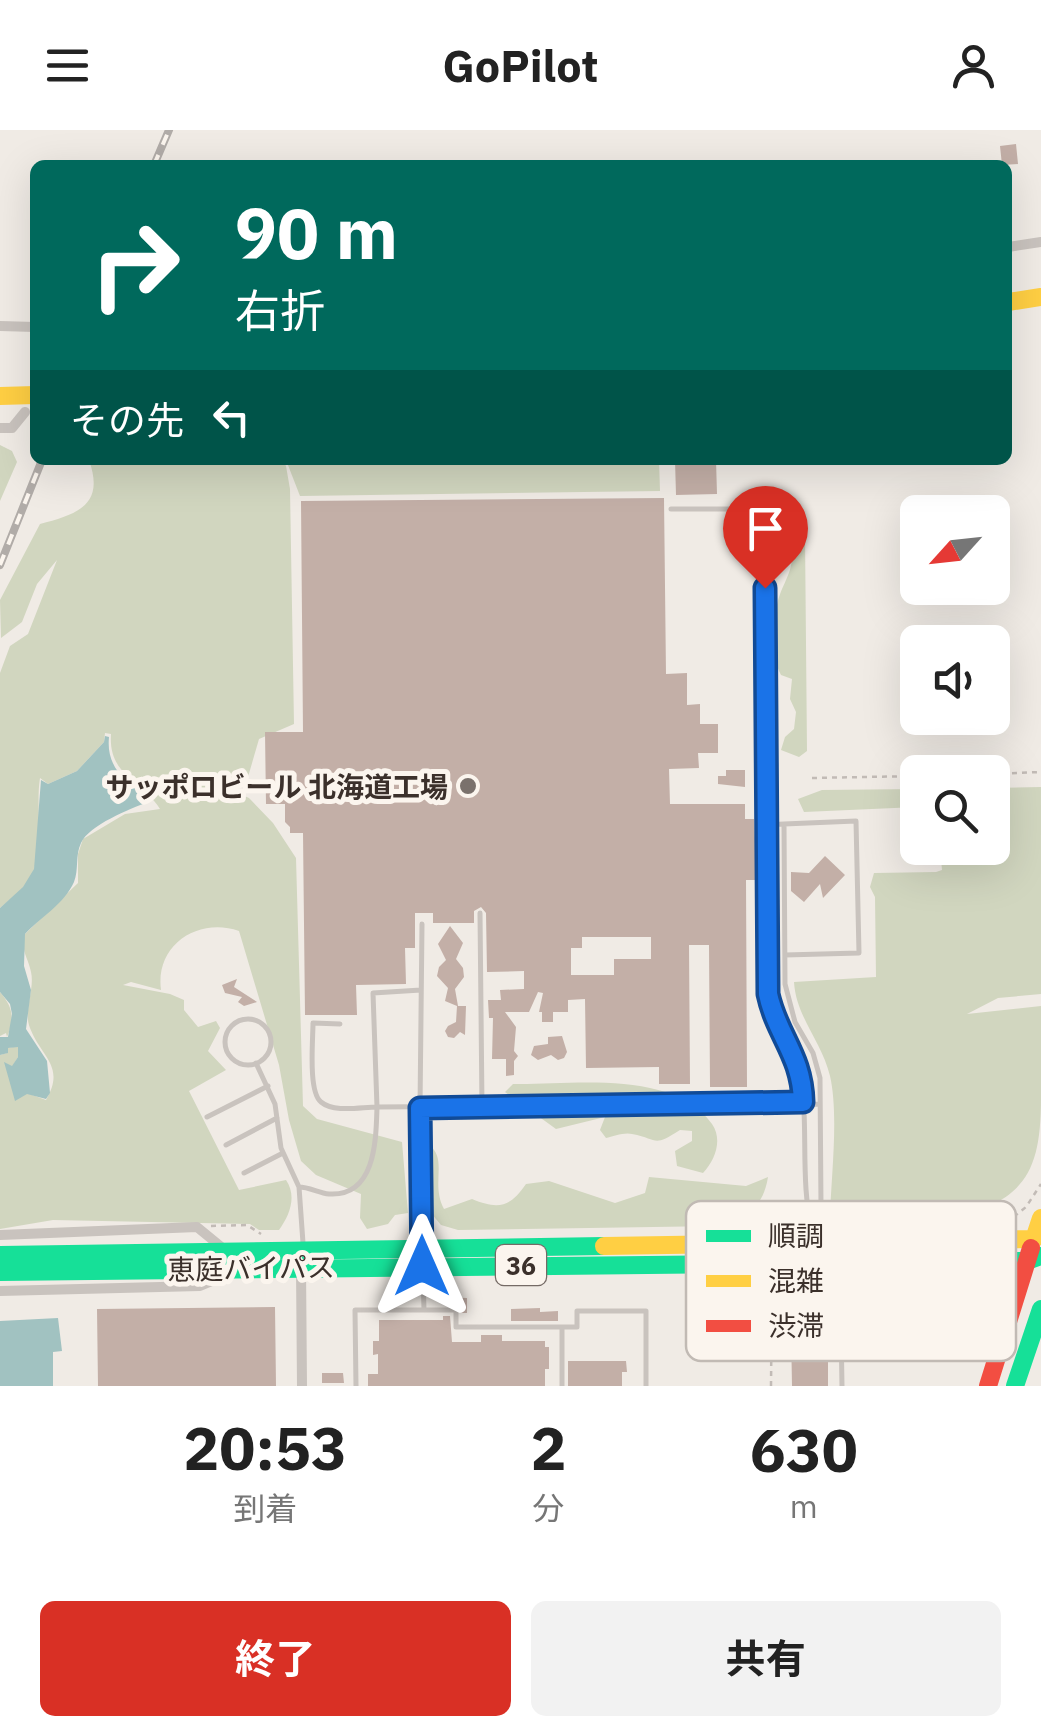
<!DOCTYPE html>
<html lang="ja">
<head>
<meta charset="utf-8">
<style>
  :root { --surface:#fff; --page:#f2f2f2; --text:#222; --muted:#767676; --accent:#d93025 }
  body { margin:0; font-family:"IBM Plex Sans","Noto Sans JP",sans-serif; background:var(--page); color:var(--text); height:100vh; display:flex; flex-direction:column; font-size:38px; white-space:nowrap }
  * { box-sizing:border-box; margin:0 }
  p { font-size:32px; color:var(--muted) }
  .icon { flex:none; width:55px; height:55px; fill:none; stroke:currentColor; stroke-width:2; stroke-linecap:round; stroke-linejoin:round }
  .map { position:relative; height:1256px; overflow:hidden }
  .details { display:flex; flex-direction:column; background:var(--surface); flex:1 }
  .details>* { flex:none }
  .banner { position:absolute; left:30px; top:30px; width:982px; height:305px; border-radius:15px; box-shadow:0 10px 40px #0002; background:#00695c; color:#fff; overflow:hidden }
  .needle { width:65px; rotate:243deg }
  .buttons { position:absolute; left:900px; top:365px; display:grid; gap:20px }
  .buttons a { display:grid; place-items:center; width:110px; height:110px; border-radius:15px; background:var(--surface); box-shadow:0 10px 40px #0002; font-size:50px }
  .pin { position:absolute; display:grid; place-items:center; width:85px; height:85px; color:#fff; margin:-102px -42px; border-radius:50% 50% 50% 0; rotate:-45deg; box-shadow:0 0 10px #0007 }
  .pin .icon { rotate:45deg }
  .me { position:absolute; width:110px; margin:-55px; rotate:0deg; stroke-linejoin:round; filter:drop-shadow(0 0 8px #0008) }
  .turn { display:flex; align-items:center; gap:35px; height:210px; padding:0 40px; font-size:45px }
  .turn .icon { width:130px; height:130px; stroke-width:2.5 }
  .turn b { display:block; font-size:70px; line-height:85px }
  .then { display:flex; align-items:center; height:95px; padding:0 40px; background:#0003; gap:20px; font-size:38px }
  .eta { display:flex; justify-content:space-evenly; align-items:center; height:170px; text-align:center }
  .eta b { font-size:60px; font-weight:700; line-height:70px }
  .button { display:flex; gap:20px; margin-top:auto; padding:20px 40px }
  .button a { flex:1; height:115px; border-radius:15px; background:var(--accent); color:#fff; font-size:40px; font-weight:700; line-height:115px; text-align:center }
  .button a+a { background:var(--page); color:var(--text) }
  header { display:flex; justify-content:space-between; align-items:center; height:130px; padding:0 40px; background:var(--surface); font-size:45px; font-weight:700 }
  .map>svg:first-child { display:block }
</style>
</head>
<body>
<header><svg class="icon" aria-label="menu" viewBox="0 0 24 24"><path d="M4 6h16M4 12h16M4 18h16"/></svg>GoPilot<svg class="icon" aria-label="person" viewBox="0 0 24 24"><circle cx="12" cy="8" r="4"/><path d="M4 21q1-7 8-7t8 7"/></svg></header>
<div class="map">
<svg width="1041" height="1256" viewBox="0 0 1041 1256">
  <rect width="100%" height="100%" fill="#f0ebe5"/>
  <path fill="#d1d6bf" d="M 0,315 L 12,321 L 17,332 L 0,371 Z
    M 89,330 L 282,330 L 286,336 L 290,359 L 294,594 L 259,609 L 248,647 L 229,659 L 249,668 L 273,693 L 296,728 L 303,976 L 317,989 L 402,1012 L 408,1083 L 395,1085 L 388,1094 L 367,1099 L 360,1088 L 361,1064 L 316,1045 L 301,1031 L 289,990 L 279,935 L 239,801 C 198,787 155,815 161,860 L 131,852 L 123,855 L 170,864 L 184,870 L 184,880 L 198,897 L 216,891 L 220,898 L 208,921 L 226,940 L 189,961 L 239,1060 L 286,1050 C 297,1066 290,1085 279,1100 L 259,1100 L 250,1094 L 53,1090 L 0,1099 L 0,925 L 7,923 L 8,918 L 18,916 L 18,927 L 12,937 L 5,933 L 27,963 L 46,970 C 66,936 41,927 30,898 C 23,881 35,859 31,842 C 28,827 20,820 25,804 L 78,753 L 78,724 L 83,709 L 125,684 L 160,679 C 143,651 108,646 111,604 L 105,603 L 104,612 L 77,641 L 48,654 L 40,648 C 35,679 46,723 29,750 C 22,761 9,770 0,778 L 0,543 L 10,516 L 28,504 L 57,430 L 37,454 L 22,492 L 1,508 L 0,470 L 40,394 C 78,384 105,375 89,330 Z
    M 286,330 L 659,330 L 660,361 L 300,366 Z
    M 786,377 L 796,378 L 805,406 L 807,621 L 799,627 L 781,620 L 785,607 L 794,599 L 796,582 L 790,569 L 792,549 L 781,545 C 771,525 772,498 777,475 C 782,451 796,442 791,414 L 779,410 L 775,399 Z
    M 1041,657 L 1041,864 L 998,868 L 967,884 L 1041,876 C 1041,907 1041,938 1041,968 C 1041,1047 1022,1072 945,1090 C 908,1098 867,1087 830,1088 C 831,1047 839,985 830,946 C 822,912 796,887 794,852 L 876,847 L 875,767 L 870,757 L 874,743 L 936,742 L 942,740 L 940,718 L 992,718 L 993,658 Z
    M 917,659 L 917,677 L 804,682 L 798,669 L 822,660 Z
    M 0,862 C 13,877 15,889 7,907 L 6,903 L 0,906 Z
    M 513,954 C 574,955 672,939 712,994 C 723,1010 715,1030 703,1043 L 677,1036 L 675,1021 L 692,1011 L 692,1001 L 680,1000 C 652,1018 659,1009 632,1004 C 625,1002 613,1006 606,1008 L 600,1000 L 605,987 L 556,999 L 505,962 Z
    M 428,1014 C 449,1029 430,1053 444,1079 L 472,1069 C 499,1080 510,1077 526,1054 L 549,1051 L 615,1073 L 645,1063 L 649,1047 L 746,1056 L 768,1047 C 763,1078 747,1086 718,1096 L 458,1100 L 441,1095 L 430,1082 Z"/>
  <path fill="#a1c2c1" d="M 105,606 L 109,607 C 106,636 124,652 147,666 L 148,672 C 130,679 89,695 81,713 C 75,725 79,740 74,752 C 65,773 40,788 25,804 L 24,836 L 31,860 L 26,899 L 47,931 L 50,963 L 46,969 L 27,964 L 15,971 L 4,932 L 12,936 L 18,927 L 18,917 L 8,918 L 8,923 L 0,925 L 0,907 L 8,907 L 12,884 L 10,874 L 0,862 L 0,778 L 23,757 L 34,739 L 41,650 L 48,654 L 77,641 L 104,612 Z
    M 58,1188 L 62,1221 L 53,1222 L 53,1256 L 0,1256 L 0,1191 Z"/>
  <path fill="#c3afa7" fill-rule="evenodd" d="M 1016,14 L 1018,34 L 1002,35 L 1000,16 Z
    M 675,330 L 716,330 L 717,364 L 676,365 Z
    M 664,368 L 666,544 L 687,543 L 687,575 L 700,574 L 700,594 L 718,594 L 718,623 L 698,623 L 699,638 L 669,639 L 670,674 L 745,674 L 745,689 L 754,689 L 757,750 L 746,750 L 747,957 L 710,957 L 709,815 L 689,815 L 690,954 L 659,954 L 659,937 L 586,938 L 585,869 L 568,870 L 568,882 L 553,882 L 553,892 L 542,892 L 542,882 L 539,882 L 543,863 L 538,862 L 529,882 L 505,882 L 516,897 L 514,921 L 518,926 L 514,931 L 514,945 L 506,946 L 506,929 L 492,929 L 493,888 L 489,888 L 488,870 L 501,870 L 500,860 L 524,859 L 524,841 L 487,842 L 486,783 L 481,777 L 474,781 L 474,793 L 433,793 L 433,783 L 415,783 L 415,818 L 405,818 L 406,854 L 356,855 L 357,885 L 305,885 L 303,703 L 290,703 L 290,697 L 285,692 L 285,674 L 266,674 L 265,602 L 303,602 L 301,371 ZM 582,807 L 651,807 L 651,829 L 614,829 L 614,845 L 571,845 L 571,818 L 582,818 Z
    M 726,640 L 745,640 L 745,657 L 718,654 L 718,646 L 726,646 Z
    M 825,726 L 845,745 L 823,768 L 820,754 L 804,772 L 791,761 L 791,742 L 809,743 Z
    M 450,796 L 463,813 L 456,829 L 463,838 L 464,847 L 455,859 L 458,876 L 466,876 L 465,905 L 460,902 L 454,908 L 448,907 L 445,901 L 448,896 L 456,892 L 457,876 L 445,871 L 448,858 L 437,846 L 439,837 L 446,830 L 438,814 Z
    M 237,849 L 234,857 L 257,872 L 244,876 L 238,872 L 242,867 L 225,863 L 222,855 Z
    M 562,906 L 567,922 L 564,928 L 558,930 L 551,925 L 538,930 L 531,925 L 534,916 L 548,914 L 548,907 Z
    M 443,1167 L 467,1168 L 467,1183 L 462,1183 L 458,1174 L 443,1174 Z
    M 275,1177 L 276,1256 L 98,1256 L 97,1179 Z
    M 540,1178 L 540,1182 L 558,1181 L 558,1191 L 511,1191 L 511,1179 Z
    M 443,1186 L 450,1186 L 452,1212 L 481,1212 L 481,1205 L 502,1205 L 502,1211 L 545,1211 L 545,1217 L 549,1217 L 549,1239 L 545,1239 L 545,1256 L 368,1256 L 368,1244 L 378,1244 L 378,1224 L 373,1225 L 373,1211 L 379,1211 L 379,1190 L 443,1190 Z
    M 791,1201 L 828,1203 L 828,1256 L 792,1256 Z
    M 568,1231 L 626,1231 L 627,1242 L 622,1242 L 622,1256 L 568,1256 Z
    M 322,1243 L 343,1243 L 344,1253 L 322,1253 Z"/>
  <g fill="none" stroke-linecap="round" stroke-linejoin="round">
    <path stroke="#c2bbb6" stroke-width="2.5" stroke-dasharray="5 5" stroke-linecap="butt" d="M 992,644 L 1041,642
      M 812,648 L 918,646
      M 1006,1093 L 1026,1077 L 1041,1054
      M 211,1096 L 247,1095 L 261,1104
      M 771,1256 L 772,1149"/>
    <path stroke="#c9c3be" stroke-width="5" d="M 671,379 L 765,379 L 768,864 C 775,894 799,920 802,951 C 808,1004 800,1053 813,1107
      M 784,694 L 856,691 L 859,823 L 785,825
      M 765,695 L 784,694 L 785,854 L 795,892 L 813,923 L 820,948 L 821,1077 L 813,1104
      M 480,783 L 482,977
      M 422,794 L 420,978 L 423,1112
      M225 912a23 23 0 1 1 46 0a23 23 0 1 1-46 0Z
      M 340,894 L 313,893 C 313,910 308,962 321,972 C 334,983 361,977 377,977 L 373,863 L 421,860
      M 256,933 L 275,974 L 281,1018 L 299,1057 L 303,1113
      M 207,987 L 268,956
      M 226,1015 L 277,988
      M 244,1043 L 283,1023
      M 299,1057 C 309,1057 319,1063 329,1064 C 376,1067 376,1009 377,977 L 820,974
      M 829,1136 L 829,1197 L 841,1197 L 842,1256
      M 424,1180 L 456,1180 L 456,1197 L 577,1197 L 577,1181 L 646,1181 L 646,1256
      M 356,1256 L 355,1180 L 424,1180 L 423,1143
      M 562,1256 L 562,1197"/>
    <path stroke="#c9c3be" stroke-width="10" d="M 1008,117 L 1041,112
      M 0,196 L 35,197
      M 0,298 L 12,298 L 25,282
      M 0,1105 L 197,1097 L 225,1120
      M 301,1137 L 302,1256
      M 0,1161 L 200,1156 L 212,1151 L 222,1142"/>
    <path stroke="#16e098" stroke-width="18" d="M 0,1125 L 604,1116
      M 0,1142 L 1027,1131 L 1041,1126
      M 1015,1256 L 1041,1179"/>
    <path stroke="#ffcf43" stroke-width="18" d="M 1008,172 L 1041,167
      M 0,266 L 35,265
      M 604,1116 L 1034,1109 L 1041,1088"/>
    <path stroke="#f24e42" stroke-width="18" d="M 988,1256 L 1031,1118"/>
    <defs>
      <path id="rail" d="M 154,35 L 169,0
        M 0,435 L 42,330"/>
    </defs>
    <use href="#rail" stroke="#b1aca8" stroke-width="8"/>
    <use href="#rail" stroke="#fbf5ee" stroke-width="4" stroke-dasharray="11" stroke-linecap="butt"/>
  </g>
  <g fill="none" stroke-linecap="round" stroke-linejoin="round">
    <defs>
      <path id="route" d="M 422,1136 L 420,978 L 803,972 C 802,925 777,906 768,864 L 765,458"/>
    </defs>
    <use href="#route" stroke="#114b97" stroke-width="25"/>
    <use href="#route" stroke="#1a73e8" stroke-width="18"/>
  </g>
  <circle fill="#7a716c" stroke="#fbf5ee" stroke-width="4" cx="468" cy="656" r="10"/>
  <g text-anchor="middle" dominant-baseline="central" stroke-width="10" stroke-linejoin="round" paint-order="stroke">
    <rect fill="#fbf5ee" stroke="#756b66" stroke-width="2.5" x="496" y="1115" width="50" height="40" rx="8"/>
    <g font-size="25" font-weight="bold" fill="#3b302b">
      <text x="521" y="1135">36</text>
    </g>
    <g font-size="28" font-weight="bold" fill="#3b302b" stroke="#fbf5ee" text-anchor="end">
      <text x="448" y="656">サッポロビール 北海道工場</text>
    </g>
    <g font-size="28" fill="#3b302b" stroke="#fbf5ee">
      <text transform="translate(251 1138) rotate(-1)">恵庭バイパス</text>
    </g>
  </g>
  <rect x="686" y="1071" width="330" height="160" rx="15" fill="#fbf5ee" stroke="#c1bab4" stroke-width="2.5"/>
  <rect x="706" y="1100" width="45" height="12" fill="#16e098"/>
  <rect x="706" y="1145" width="45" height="12" fill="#ffcf43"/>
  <rect x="706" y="1190" width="45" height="12" fill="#f24e42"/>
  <g font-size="28" fill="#3b302b">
    <text x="768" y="1116">順調</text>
    <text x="768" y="1161">混雑</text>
    <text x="768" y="1206">渋滞</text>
  </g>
</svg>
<div class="buttons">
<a><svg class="needle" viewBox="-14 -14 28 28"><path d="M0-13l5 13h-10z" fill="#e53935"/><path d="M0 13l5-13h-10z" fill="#767676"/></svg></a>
<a><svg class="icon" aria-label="sound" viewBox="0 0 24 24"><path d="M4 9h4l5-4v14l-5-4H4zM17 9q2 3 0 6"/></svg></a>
<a><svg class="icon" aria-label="search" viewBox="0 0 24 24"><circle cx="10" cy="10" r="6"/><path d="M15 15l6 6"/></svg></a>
</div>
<div class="pin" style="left:765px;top:458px;background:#d93025"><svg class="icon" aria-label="arrive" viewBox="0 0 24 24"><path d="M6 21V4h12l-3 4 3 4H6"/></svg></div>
<svg class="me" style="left:422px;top:1136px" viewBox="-20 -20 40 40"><path d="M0-17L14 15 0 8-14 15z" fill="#1a73e8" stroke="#fff" stroke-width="4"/></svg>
<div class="banner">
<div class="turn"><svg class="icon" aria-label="right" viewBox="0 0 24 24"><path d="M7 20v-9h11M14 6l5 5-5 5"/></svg><div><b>90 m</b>右折</div></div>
<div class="then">その先<svg class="icon" aria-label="left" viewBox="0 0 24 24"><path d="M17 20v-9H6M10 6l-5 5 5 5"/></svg></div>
</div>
</div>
<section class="details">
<div class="eta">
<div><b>20:53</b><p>到着</p></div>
<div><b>2</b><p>分</p></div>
<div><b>630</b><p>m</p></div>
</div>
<div class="button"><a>終了</a><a>共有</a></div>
</section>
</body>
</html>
